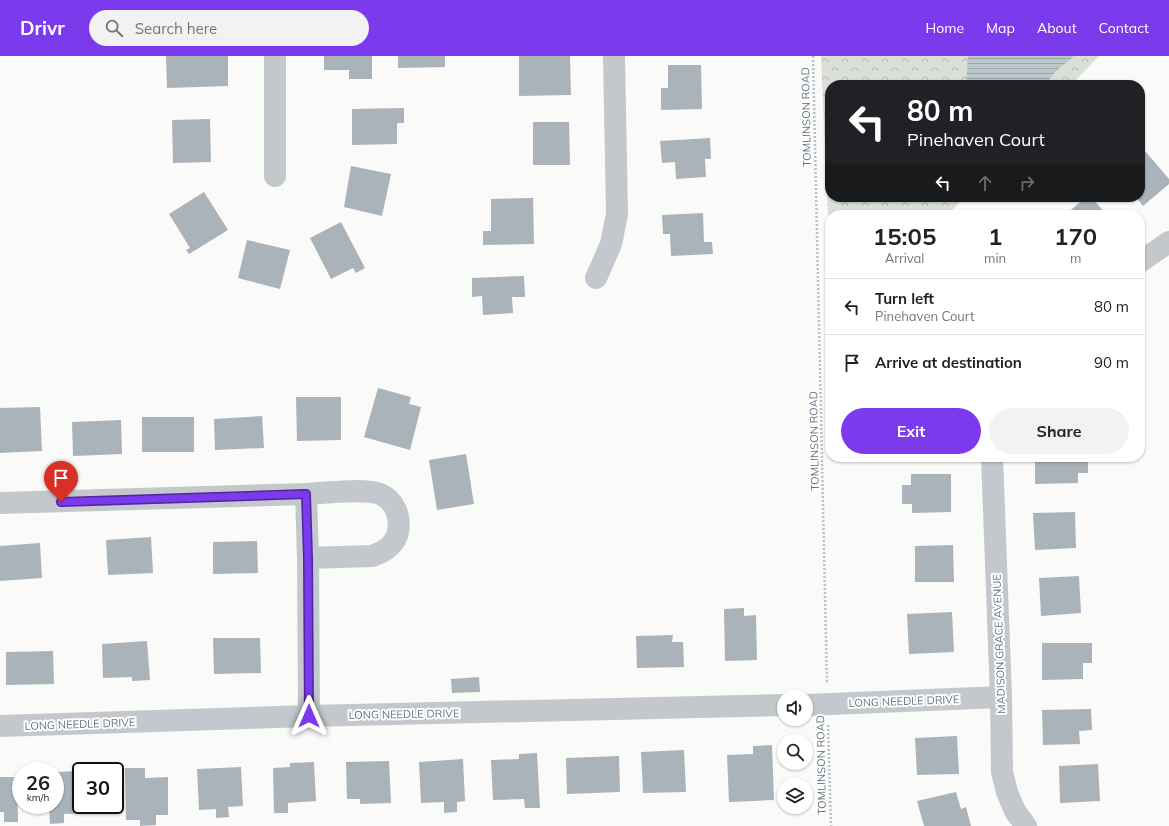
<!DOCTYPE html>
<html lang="en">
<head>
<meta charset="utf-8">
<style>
  :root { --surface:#fff; --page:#f2f2f2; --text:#222; --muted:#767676; --line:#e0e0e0; --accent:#7c3aed }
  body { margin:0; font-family:Mulish,sans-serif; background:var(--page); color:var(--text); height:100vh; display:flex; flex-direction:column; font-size:15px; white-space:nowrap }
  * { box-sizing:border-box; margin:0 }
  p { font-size:13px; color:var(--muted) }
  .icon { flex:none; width:22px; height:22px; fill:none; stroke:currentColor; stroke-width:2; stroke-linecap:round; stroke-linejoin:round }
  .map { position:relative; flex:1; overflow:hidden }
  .drawer { position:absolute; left:825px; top:154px; width:320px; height:252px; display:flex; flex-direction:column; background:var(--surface); border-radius:16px; box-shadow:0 1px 3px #0004 }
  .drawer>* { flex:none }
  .guide { position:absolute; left:825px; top:24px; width:320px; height:122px; border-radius:16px; box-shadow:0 1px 3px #0004; background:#202124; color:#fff; overflow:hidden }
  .fabs { position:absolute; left:777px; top:634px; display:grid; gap:8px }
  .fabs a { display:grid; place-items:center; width:36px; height:36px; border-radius:50%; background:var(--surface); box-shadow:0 1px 3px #0004; font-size:20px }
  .speed { position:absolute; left:12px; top:706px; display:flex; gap:8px; font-size:20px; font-weight:700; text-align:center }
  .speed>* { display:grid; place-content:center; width:52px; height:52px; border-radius:50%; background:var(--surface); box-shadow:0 1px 3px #0004; line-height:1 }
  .speed small { font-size:10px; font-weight:400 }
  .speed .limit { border:2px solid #111; border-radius:6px; background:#fff; color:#111 }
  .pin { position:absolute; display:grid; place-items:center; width:34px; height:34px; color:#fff; margin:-41px -17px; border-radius:50% 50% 50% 0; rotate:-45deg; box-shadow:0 0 4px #0007 }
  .pin .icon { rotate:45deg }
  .me { position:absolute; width:44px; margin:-22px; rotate:0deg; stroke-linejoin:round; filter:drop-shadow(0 0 3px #0008) }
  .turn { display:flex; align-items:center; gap:14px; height:84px; padding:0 16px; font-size:18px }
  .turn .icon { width:52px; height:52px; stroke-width:2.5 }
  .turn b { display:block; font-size:28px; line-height:34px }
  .lanes { display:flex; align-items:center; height:38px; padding:0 16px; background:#0003; justify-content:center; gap:20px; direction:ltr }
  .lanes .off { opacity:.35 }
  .eta { display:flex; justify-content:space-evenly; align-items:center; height:68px; text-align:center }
  .eta b { font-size:24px; font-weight:700; line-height:28px }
  .action { display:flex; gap:8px; margin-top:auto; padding:8px 16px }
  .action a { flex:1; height:46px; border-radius:24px; background:var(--accent); color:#fff; font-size:16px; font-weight:700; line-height:46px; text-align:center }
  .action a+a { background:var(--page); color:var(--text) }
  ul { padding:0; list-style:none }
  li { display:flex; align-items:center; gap:12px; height:56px; padding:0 16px; border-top:1px solid var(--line) }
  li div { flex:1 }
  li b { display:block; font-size:15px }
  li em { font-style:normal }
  header { display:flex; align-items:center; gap:24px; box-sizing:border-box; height:56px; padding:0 20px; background:var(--accent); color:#fff }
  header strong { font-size:19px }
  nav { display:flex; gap:22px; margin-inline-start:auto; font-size:14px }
  .search { width:280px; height:36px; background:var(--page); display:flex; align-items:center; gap:10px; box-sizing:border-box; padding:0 14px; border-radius:22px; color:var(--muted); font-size:15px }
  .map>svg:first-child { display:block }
</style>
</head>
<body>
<header>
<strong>Drivr</strong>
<div class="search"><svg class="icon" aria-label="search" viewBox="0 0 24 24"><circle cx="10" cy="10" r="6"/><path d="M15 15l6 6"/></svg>Search here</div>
<nav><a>Home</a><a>Map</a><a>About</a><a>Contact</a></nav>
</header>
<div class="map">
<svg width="1169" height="770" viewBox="0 0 1169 770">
  <defs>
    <pattern id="forest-crowns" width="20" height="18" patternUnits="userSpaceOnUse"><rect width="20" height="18" fill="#dadfd7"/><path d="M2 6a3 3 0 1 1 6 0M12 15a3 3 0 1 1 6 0" fill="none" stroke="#b4b9b4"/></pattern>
    <pattern id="water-rules" width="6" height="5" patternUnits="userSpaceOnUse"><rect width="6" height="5" fill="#bbc7cb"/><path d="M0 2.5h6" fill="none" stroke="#9ca6aa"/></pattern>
  </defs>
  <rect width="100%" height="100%" fill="#fafaf8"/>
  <path fill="url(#forest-crowns)" d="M 821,0 L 1099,0 L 1071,29 L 830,29 L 830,141 L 965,141 L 947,159 L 830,159 L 830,202 Z"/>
  <path fill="url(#water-rules)" d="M 968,0 L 1074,0 L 1057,14 L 1045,29 L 966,29 Z"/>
  <path fill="#aab3b9" d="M 166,0 L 228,0 L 228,30 L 167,32 Z
    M 324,0 L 372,0 L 372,23 L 349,23 L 349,14 L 324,14 Z
    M 398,0 L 445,0 L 445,11 L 398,12 Z
    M 519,0 L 570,0 L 571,39 L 519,40 Z
    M 668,9 L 701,9 L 702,53 L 661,54 L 661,32 L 668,32 Z
    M 404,52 L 404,67 L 397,67 L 397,88 L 352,89 L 352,53 Z
    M 210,63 L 211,106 L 173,107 L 172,64 Z
    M 533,66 L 569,66 L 570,109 L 533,109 Z
    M 710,82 L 711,103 L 705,103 L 706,121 L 676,123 L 675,106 L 662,107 L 660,85 Z
    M 1140,89 L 1169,123 L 1169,128 L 1143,150 L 1136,141 L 1140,141 Z
    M 351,110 L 391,118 L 382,160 L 344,151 Z
    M 204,136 L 228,174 L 189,198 L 186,194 L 190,192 L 169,158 Z
    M 1086,141 L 1091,141 L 1107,159 L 1065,159 Z
    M 533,142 L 534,188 L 483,189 L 483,175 L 491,175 L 491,143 Z
    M 703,157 L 704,186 L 712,186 L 713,198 L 671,200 L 670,178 L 663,178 L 662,159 Z
    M 341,166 L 365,212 L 356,217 L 353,212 L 331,223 L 310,182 Z
    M 247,184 L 290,194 L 280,233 L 238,222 Z
    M 524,220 L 525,241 L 512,241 L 513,257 L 483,259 L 482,240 L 472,241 L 472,222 Z
    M 378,332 L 411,341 L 409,348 L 421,351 L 410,394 L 364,381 Z
    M 296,341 L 341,341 L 341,384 L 297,385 Z
    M 40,351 L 42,395 L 0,397 L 0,352 Z
    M 262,360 L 264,392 L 215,394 L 214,363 Z
    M 142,361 L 194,361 L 194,396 L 142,396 Z
    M 121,364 L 122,398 L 73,400 L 72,366 Z
    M 466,398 L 474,448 L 437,454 L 429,404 Z
    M 1035,401 L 1088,401 L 1088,417 L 1078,417 L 1078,427 L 1035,428 Z
    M 911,418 L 951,418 L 951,456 L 912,457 L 912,448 L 902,448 L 902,429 L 911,429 Z
    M 1075,456 L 1076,492 L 1035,494 L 1033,457 Z
    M 151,481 L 153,517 L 108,519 L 106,484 Z
    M 257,485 L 258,517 L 213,518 L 213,486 Z
    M 40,487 L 42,522 L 0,525 L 0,490 Z
    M 953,489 L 954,526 L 915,526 L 915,490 Z
    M 1079,520 L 1081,557 L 1041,560 L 1039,522 Z
    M 744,552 L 744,560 L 756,559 L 757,604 L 725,605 L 724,553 Z
    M 952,556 L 954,596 L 909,598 L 907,558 Z
    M 673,579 L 672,586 L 683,586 L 684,611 L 637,612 L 636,580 Z
    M 213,582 L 260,582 L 261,617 L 214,618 Z
    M 147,585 L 150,624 L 132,625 L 132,621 L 103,622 L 102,588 Z
    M 1042,587 L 1092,587 L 1092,607 L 1083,607 L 1083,623 L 1042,624 Z
    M 53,595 L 54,628 L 6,629 L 6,596 Z
    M 479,621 L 480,636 L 452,637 L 451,623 Z
    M 1091,653 L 1092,674 L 1079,675 L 1080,688 L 1043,689 L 1042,654 Z
    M 957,680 L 959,718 L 917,719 L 915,682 Z
    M 772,689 L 774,744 L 729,746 L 727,699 L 753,698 L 753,690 Z
    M 684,694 L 686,736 L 643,737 L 641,696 Z
    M 537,697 L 540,752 L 525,752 L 524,743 L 493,744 L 491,704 L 519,703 L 519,698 Z
    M 619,700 L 620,736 L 567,738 L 566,702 Z
    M 463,703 L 465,745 L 457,746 L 457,756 L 444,757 L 444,746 L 421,747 L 419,706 Z
    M 389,705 L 391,747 L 360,748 L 360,743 L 347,743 L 346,706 Z
    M 314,706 L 316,745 L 288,747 L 288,757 L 274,757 L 273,712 L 290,711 L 290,707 Z
    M 1098,708 L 1100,745 L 1060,747 L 1059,710 Z
    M 241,711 L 243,750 L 228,751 L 229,761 L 216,762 L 216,753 L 199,754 L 197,713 Z
    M 125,712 L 145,712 L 145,722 L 168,721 L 168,759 L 156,759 L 156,769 L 140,770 L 140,764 L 126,764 Z
    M 81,715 L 81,749 L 96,749 L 97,757 L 64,758 L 64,767 L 50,768 L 49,749 L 55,749 L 55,716 Z
    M 0,721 L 17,721 L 18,766 L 4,766 L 4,756 L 0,756 Z
    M 956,736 L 961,753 L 966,751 L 971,770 L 924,770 L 917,745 Z"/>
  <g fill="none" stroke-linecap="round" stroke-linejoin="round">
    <path stroke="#bbbfc2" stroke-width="2.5" stroke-dasharray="2 2" stroke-linecap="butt" d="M 813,0 L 827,628
      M 828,669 L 831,770"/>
    <path stroke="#c3c8cc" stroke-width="22" d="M 275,0 L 275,120
      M 1140,206 L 1169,186
      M 596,222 L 611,188 L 617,158 L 614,0
      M 992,401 L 1001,641 L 1002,716 L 1007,736 L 1015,755 L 1026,770
      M 306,438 C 322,437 366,432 380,438 C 395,444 401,461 398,476 C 395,489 384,496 372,500 L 308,502
      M 0,447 L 306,438 L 308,502 L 309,660
      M 806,649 L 1001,641
      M 0,670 L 309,660 L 784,649"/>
  </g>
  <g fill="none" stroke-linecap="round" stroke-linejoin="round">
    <defs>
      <path id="route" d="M 61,446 L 306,438 L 308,502 L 309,660"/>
    </defs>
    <use href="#route" stroke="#51269a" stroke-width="10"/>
    <use href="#route" stroke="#7c3aed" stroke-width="7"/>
  </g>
  <g text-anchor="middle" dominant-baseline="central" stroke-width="4" stroke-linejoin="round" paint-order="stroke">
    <g font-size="11" fill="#657683" stroke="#fff">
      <text transform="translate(806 61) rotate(-91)">TOMLINSON ROAD</text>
      <text transform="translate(814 385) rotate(-91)">TOMLINSON ROAD</text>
      <text transform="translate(999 588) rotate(-92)">MADISON GRACE AVENUE</text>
      <text transform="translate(904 645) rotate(-2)">LONG NEEDLE DRIVE</text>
      <text transform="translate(404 658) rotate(-1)">LONG NEEDLE DRIVE</text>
      <text transform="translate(80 668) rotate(-2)">LONG NEEDLE DRIVE</text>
      <text transform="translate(821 709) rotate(-91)">TOMLINSON ROAD</text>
    </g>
  </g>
</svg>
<div class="fabs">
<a><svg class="icon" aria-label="sound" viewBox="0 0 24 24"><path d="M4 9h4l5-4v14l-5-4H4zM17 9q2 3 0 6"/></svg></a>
<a><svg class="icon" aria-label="search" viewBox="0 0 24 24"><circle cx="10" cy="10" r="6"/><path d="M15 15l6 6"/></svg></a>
<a><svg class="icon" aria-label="layers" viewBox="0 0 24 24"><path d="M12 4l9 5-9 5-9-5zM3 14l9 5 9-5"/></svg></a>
</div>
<div class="speed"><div>26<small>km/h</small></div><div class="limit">30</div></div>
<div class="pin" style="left:61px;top:446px;background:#d93025"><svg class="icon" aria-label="arrive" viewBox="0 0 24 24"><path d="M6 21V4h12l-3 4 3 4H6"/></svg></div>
<svg class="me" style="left:309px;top:660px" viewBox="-20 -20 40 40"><path d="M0-17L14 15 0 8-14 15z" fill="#7c3aed" stroke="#fff" stroke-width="4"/></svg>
<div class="guide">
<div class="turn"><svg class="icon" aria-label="left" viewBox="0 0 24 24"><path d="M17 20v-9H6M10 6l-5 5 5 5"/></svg><div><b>80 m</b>Pinehaven Court</div></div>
<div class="lanes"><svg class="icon" aria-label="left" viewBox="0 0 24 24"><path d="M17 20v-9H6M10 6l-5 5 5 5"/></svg><svg class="icon off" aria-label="ahead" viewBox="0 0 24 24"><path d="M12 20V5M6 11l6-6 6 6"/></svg><svg class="icon off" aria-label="right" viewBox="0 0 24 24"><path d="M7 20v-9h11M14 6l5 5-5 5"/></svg></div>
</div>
<section class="drawer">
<div class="eta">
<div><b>15:05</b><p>Arrival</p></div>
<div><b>1</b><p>min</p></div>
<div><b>170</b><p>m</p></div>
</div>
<ul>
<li><svg class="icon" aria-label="left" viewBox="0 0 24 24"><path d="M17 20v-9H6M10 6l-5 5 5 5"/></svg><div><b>Turn left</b><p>Pinehaven Court</p></div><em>80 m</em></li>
<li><svg class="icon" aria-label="arrive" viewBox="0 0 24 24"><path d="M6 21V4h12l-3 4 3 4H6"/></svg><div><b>Arrive at destination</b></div><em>90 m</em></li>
</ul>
<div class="action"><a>Exit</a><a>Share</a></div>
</section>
</div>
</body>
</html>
